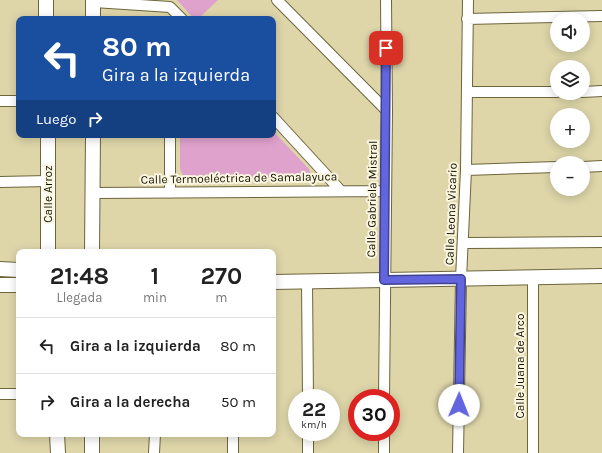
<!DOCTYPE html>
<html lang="es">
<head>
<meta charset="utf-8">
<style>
  :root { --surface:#fff; --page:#f6f6f6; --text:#222; --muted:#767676; --line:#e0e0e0 }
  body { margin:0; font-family:Karla,sans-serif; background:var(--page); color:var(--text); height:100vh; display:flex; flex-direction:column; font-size:15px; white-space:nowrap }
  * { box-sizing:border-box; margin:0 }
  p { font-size:13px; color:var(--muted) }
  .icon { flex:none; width:22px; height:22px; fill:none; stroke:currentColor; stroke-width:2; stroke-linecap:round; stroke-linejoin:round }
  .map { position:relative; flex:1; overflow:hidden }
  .drawer { position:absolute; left:16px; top:249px; width:260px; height:188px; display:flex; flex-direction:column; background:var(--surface); border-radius:8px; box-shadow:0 2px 10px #0003 }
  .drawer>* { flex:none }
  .banner { position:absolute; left:16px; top:16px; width:260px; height:122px; border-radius:8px; box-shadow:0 2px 10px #0003; background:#1a4fa0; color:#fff; overflow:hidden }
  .fabs { position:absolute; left:550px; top:12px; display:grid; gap:8px }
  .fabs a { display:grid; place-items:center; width:40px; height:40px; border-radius:50%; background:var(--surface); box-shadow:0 2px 10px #0003; font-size:20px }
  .speed { position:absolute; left:288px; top:389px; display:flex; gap:8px; font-size:20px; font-weight:700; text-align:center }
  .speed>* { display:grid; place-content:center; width:52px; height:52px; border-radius:50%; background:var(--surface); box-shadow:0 2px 10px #0003; line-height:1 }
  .speed small { font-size:10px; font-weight:400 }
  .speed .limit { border:6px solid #d22; background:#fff; color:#111 }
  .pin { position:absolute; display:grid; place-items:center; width:34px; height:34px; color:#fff; margin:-17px; border-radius:8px; box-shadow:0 2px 6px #0006 }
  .me { position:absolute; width:44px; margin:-22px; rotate:1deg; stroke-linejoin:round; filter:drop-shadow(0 0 3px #0008) }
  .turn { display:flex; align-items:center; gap:14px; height:84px; padding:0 20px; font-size:18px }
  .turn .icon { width:52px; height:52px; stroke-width:2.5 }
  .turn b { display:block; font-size:28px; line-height:34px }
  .then { display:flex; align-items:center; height:38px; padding:0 20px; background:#0003; gap:8px; font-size:15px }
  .eta { display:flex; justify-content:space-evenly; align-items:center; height:68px; text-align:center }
  .eta b { font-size:24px; font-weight:700; line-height:28px }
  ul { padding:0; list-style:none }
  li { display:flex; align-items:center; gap:12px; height:56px; padding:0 20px; border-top:1px solid var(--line) }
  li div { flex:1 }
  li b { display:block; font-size:15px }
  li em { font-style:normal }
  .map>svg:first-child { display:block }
</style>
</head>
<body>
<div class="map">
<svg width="602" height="453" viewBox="0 0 602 453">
  <rect width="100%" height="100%" fill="#ded6a9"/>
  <path fill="#dfa2cc" d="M 177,0 L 218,0 L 198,19 L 194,19 Z
    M 273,131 L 309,169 L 312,178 L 185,180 L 180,169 L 180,135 L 273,135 Z"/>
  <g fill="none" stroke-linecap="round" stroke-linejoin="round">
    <defs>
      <path id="street" d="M 277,0 L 387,111
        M 94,2 L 170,7 L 182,19
        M 467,19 L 602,16
        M 467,92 L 557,92
        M 583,92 L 602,91
        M 0,101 L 19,101
        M 273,117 L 340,190
        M 170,135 L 170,193
        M 583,167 L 602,166
        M 466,170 L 557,167
        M 0,182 L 48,181
        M 93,193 L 385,191
        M 463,243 L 602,242
        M 307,281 L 308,398
        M 0,394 L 19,394
        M 384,398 L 387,111 L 386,0
        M 308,432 L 308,453
        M 233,434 L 233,453
        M 154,453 L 155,434
        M 384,453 L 384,432
        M 458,453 L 461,279 L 466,170 L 468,0
        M 533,453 L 533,279"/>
      <path id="secondary" d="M 46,0 L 46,19
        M 93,19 L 93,0
        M 48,135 L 48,252
        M 92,252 L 93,135
        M 0,269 L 19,270
        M 273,282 L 602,276
        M 0,285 L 19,285
        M 57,434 L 58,453
        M 92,453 L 92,434"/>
    </defs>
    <use href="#street" stroke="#6d653c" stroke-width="12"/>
    <use href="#secondary" stroke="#6d653c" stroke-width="16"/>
    <use href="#street" stroke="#fff" stroke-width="10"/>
    <use href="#secondary" stroke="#fff" stroke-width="14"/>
  </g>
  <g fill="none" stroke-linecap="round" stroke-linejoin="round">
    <defs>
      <path id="route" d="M 386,48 L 384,280 L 461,279 L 459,405"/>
    </defs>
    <use href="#route" stroke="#404290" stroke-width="10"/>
    <use href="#route" stroke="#6265dd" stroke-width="7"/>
  </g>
  <g text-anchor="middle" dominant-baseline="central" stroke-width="4" stroke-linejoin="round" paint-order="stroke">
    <g font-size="12" fill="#141103" stroke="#faf6e0">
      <text transform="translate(239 178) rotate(-1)">Calle Termoeléctrica de Samalayuca</text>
      <text transform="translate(48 194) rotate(-90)">Calle Arroz</text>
      <text transform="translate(372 199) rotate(-89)">Calle Gabriela Mistral</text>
      <text transform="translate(451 214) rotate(-88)">Calle Leona Vicario</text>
      <text transform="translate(520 366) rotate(-90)">Calle Juana de Arco</text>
    </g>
  </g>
</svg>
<div class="fabs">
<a><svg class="icon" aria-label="sound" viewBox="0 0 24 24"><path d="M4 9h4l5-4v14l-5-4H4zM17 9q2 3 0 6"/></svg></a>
<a><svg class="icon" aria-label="layers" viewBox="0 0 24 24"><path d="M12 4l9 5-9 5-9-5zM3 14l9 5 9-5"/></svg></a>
<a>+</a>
<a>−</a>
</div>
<div class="speed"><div>22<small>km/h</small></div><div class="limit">30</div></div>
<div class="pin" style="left:386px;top:48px;background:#d93025"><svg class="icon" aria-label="arrive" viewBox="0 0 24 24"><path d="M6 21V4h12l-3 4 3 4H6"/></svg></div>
<svg class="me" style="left:459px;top:405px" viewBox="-20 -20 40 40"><circle r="19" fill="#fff"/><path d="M0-13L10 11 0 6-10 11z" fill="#6265dd"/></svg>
<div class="banner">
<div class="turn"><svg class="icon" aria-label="left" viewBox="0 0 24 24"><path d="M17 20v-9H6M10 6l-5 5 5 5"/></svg><div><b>80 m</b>Gira a la izquierda</div></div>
<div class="then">Luego<svg class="icon" aria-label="right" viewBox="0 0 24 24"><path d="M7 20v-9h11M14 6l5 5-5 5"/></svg></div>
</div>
<section class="drawer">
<div class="eta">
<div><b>21:48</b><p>Llegada</p></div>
<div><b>1</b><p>min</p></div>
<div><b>270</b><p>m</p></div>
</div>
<ul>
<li><svg class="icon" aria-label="left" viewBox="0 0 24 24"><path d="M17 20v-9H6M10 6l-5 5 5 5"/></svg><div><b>Gira a la izquierda</b></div><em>80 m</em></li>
<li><svg class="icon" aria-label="right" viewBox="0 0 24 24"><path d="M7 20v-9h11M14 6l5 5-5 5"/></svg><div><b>Gira a la derecha</b></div><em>50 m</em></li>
</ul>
</section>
</div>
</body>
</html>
